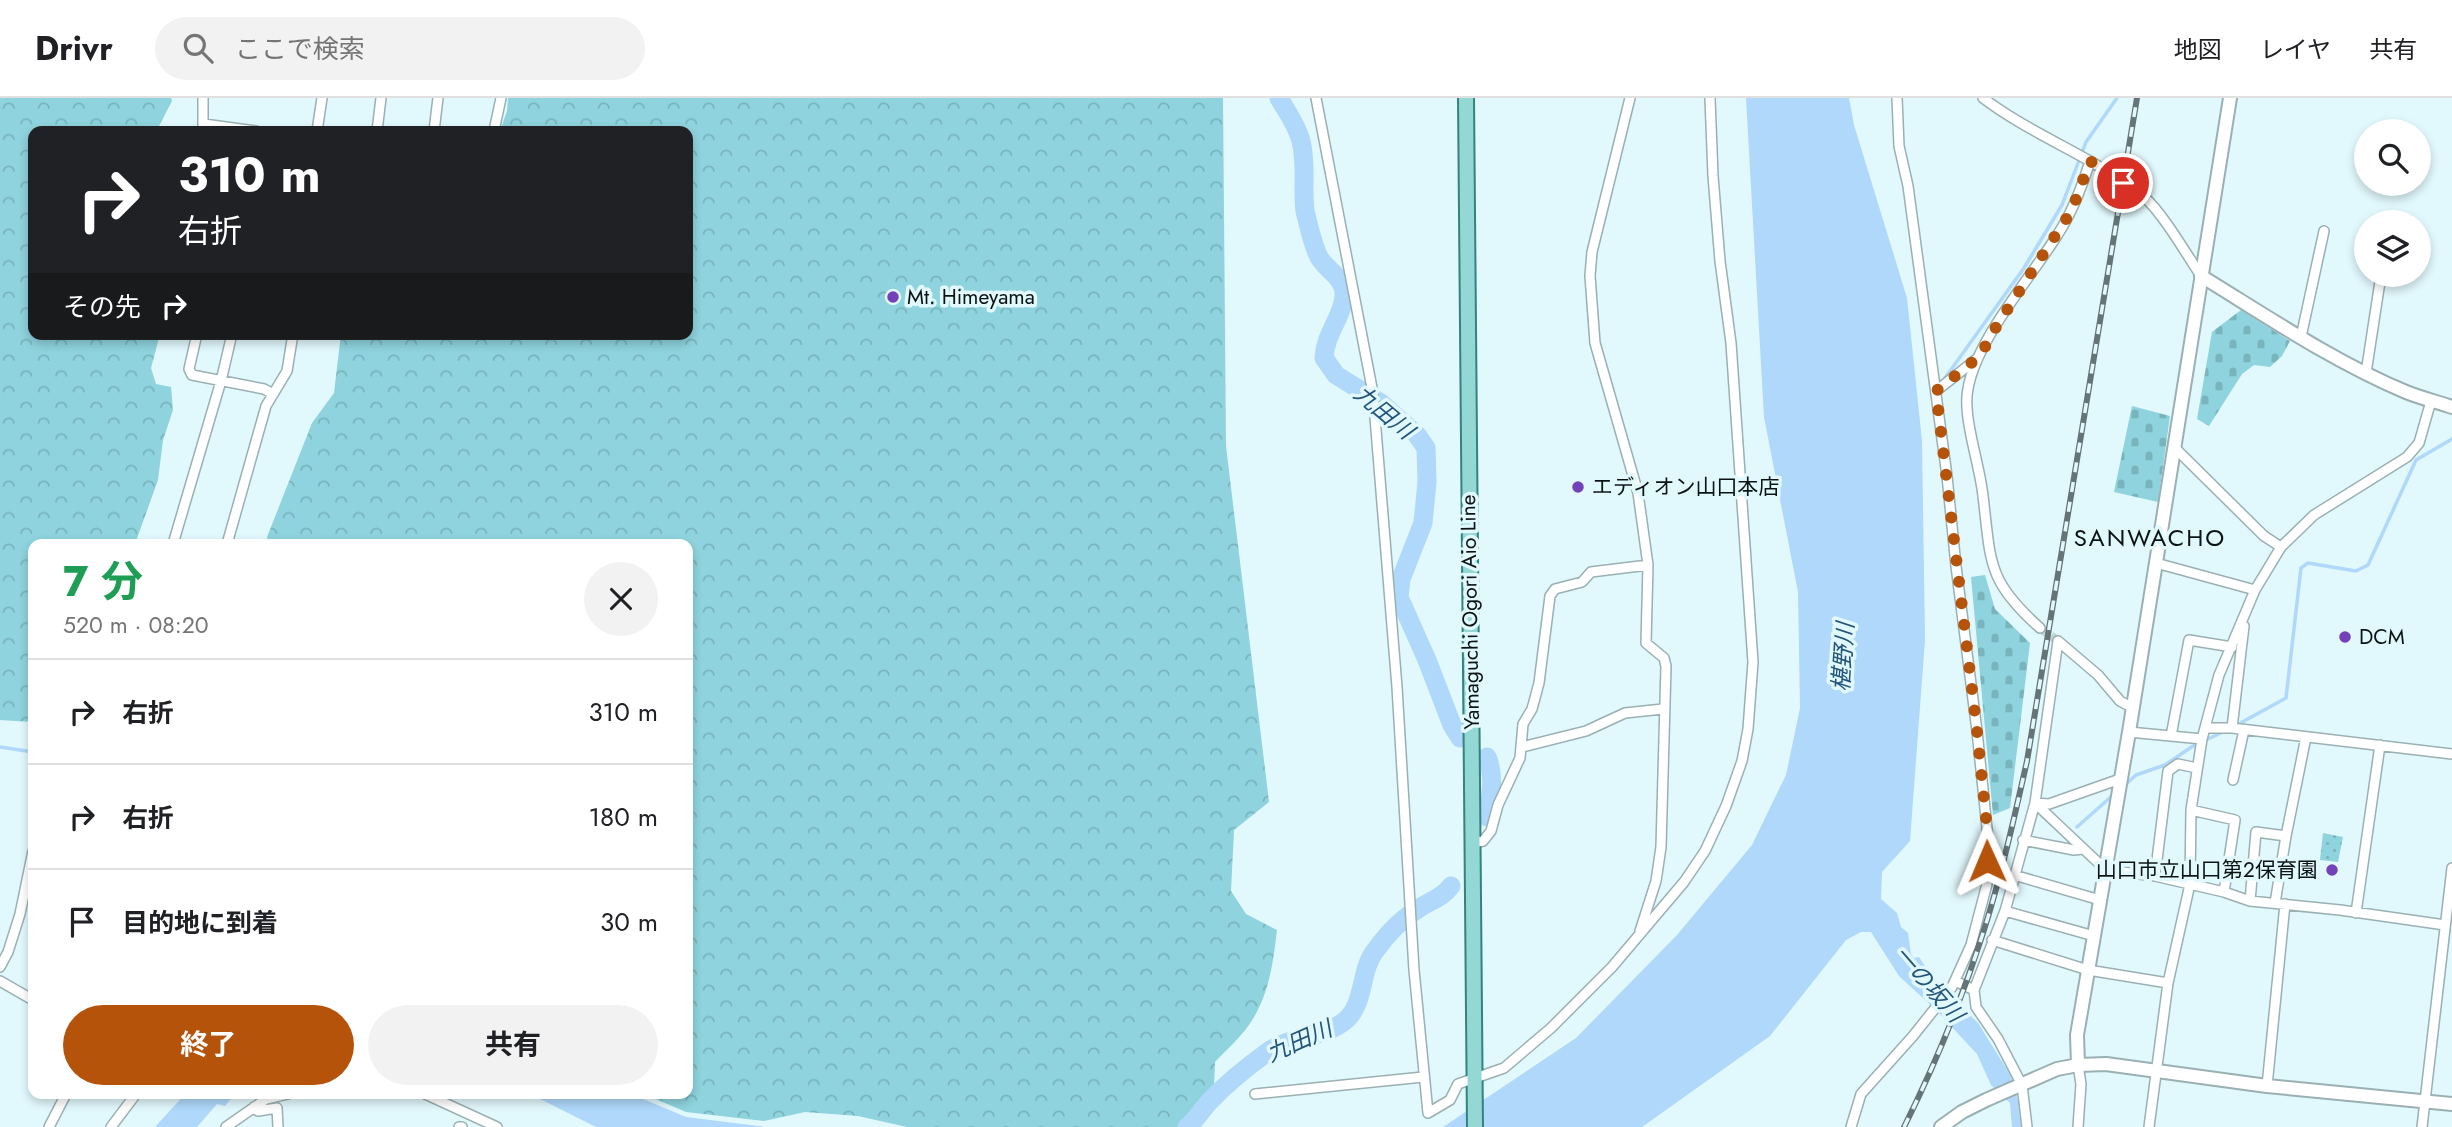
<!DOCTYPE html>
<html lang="ja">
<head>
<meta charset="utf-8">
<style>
  :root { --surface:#fff; --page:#f2f2f2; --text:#202124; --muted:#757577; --line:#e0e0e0; --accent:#b45309 }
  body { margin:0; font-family:Jost,"Noto Sans JP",sans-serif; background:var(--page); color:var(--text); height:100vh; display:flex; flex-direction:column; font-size:26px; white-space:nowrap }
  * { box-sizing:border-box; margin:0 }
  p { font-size:23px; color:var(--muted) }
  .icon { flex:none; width:38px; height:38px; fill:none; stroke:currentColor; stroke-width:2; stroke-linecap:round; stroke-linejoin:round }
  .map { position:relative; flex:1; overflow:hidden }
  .side { position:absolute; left:28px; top:441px; width:665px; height:560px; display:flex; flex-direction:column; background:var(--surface); border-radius:14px; box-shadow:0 4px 10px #0003 }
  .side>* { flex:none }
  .top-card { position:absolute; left:28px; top:28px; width:665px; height:214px; border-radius:14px; box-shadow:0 4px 10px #0003; background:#202124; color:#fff; overflow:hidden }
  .buttons { position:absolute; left:2354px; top:21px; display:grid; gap:14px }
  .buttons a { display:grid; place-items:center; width:77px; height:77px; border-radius:50%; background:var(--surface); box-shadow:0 4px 10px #0003; font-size:35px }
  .pin { position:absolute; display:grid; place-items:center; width:60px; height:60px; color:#fff; margin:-30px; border:4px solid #fff; border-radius:50%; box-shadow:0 2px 7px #0007 }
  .me { position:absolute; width:77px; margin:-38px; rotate:359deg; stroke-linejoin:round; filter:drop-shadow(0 0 5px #0008) }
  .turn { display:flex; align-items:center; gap:24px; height:147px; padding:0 35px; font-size:32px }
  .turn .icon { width:91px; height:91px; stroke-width:2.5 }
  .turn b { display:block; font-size:49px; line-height:60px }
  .then { display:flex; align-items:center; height:66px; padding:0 35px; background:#0003; gap:14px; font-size:26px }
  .round { display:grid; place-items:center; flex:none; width:74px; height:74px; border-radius:37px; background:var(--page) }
  .headline { display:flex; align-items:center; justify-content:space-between; height:119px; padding:0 35px }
  h1 { font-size:42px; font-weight:700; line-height:52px; color:#1e9e55 }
  .cta { display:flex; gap:14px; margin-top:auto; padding:14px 35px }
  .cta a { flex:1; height:80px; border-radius:42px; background:var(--accent); color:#fff; font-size:28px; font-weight:700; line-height:80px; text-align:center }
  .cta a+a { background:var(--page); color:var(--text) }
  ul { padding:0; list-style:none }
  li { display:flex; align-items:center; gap:21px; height:105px; padding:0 35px; border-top:2px solid var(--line) }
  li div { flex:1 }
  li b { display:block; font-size:26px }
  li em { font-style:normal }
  header { display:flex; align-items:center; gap:42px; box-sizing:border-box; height:98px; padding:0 35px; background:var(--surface); border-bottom:2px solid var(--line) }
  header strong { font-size:33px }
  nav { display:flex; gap:38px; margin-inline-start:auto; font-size:24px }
  .search { width:490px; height:63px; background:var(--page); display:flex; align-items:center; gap:18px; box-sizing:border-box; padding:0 24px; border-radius:38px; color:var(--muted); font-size:26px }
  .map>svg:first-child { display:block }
</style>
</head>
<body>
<header>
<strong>Drivr</strong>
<div class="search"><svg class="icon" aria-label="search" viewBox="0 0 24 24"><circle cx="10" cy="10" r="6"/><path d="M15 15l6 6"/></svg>ここで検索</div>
<nav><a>地図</a><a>レイヤ</a><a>共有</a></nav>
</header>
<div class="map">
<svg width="2452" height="1029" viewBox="0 0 2452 1029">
  <defs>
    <pattern id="forest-crowns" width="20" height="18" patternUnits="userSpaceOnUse" patternTransform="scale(1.75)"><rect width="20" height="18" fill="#8ed3dd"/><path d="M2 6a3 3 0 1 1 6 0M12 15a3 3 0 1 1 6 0" fill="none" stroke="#79b4bd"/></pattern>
    <pattern id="cemetery-stones" width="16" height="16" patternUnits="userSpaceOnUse" patternTransform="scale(1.75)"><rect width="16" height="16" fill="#8ed3dd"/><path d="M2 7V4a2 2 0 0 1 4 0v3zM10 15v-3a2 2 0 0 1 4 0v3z" fill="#79b4bd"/></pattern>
    <pattern id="park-dots" width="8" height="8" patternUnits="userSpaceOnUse" patternTransform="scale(1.75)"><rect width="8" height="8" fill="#8ed3dd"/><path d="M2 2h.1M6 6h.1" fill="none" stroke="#79b4bd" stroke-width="1.8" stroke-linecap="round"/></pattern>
  </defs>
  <rect width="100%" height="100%" fill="#e1f8fc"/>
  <path fill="url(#forest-crowns)" d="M 0,0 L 171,0 L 172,3 L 158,30 L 159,33 L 33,33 L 33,236 L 160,236 L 151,270 L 156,286 L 171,289 L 173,312 L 163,342 L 158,382 L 135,446 L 33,446 L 33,623 L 32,624 L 0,622 Z
    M 508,0 L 1223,0 L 1226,348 L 1269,704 L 1234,732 L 1231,793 L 1246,816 L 1277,832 C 1273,866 1269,898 1249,927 C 1240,940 1226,952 1215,964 L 1214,988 L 1181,1029 L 907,1029 L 858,1018 L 805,1014 L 764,1023 L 686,1014 L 644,996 L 688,996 L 688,446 L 268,446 L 267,439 L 312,325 L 334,295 L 341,236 L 688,236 L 688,33 L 500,33 L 507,13 Z"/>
  <path fill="url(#cemetery-stones)" d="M 2241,212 L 2290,243 L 2282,258 L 2270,269 L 2254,267 L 2242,276 L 2209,328 L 2197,321 L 2212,234 Z
    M 2132,308 L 2170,318 L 2158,404 L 2114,394 Z
    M 1985,477 L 1995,511 L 2030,545 L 2010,710 L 1993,717 L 1971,479 Z"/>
  <path fill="url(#park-dots)" d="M 2323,735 L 2343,739 L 2338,764 L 2320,762 Z"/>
  <path fill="#afd8fa" d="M 1746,0 L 1849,0 L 1854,27 L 1907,200 L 1922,343 L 1925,542 L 1910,743 L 1882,774 L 1881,801 L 1897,815 L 1901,829 L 1908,835 L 1911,856 L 1914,860 L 1919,859 L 1932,879 L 1978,925 L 2011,978 L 2018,1003 L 2021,1029 L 2012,1029 L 2010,1005 L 1991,987 L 1977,956 L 1937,913 L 1899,878 L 1871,834 L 1861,834 L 1846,842 L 1770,938 L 1642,1029 L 1443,1029 L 1576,940 L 1677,837 L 1752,747 L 1786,677 L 1800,610 L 1798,494 L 1764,319 Z
    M 185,996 L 235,996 L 225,1008 L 217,1006 L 197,1029 L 155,1029 Z
    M 530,996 L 631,996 L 686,1019 L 765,1029 L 596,1029 Z"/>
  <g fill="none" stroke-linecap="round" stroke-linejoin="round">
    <path stroke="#afd8fa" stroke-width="3.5" d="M 1945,280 L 2024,170 L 2062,107 L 2086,44 L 2117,0
      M 2235,628 L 2286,600 L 2301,470 L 2308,465 L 2356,473 L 2368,467 L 2416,362 L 2452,341
      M 0,649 L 33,654
      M 2125,687 L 2136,677 L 2165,667 L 2193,648 L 2225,633
      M 2077,729 L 2113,697"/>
    <path stroke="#afd8fa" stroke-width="19" d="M 1279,0 C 1287,14 1297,27 1301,43 C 1307,67 1302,90 1305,113 C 1308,126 1312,142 1317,155 C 1323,172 1346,178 1344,199 C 1342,220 1325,236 1324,260 L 1336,277 L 1381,305 L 1417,337 L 1426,350 L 1427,384 L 1423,425 L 1401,481 L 1399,499 L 1427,562 L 1452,627 L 1460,640
      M 1487,719 C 1491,699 1495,678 1487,659
      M 1187,1029 C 1196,1022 1201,1013 1208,1005 C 1226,986 1248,968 1269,953 C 1292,937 1325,941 1347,921 C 1365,904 1360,872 1375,853 C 1387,836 1404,819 1421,809 C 1432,802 1443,799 1451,788"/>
    <path stroke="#c1d6d9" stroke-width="9" stroke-dasharray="9 4.5" stroke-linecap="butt" d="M 2040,530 L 2058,543"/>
    <defs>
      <path id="street" d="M 203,0 L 203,33
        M 1316,0 L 1373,295 L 1397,589 L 1414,872 L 1428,1015 L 1450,1002 L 1458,986 L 1504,970 L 1551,930 L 1612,869 L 1684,784 L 1705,753 L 1726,708 L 1742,663 L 1748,631 L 1753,564 L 1731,245 L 1720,163 L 1713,78 L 1710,0
        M 1630,0 L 1592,154 L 1590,178 L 1595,245 L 1638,395 L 1648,467 L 1646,545 L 1664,560 L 1666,568 L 1661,749 L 1656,783 L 1640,833
        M 1983,0 C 2033,38 2095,59 2144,99 C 2162,114 2187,157 2201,178
        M 204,26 L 256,33
        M 317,33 L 322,0
        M 377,33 L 381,0
        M 434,33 L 438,0
        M 494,33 L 501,0
        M 197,236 L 189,271 L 192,277 L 264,291 L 273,296
        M 2301,239 L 2324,133
        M 2366,275 L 2381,177
        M 1936,293 L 1978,260
        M 2174,349 L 2264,438 L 2281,449
        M 173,446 L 221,283 L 232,236
        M 227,446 L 266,308 L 287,273 L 293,236
        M 2156,465 L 2255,492
        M 2040,530 C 1987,483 1991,465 1983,398 C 1980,368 1965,327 1967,298 C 1971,247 2031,180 2058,136 C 2073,113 2082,89 2090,63
        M 2058,543 L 2035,705 L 2106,772 L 2155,778 L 2224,794 L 2250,803 L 2340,812 L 2445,827
        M 2058,543 L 2098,577 L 2120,603 L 2133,610
        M 2205,630 L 2232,630 L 2452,656
        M 2232,630 L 2244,528
        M 2129,634 L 2202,641
        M 2171,638 L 2189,542 L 2232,549
        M 1522,649 L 1586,633 L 1625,615 L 1663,611
        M 2233,682 L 2244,632
        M 2191,712 L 2235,722 L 2224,794
        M 2023,742 L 2074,752 L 2083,751
        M 1473,745 L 1483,743 L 1491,733 L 1498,707 L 1520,660 L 1523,626 L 1532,611 L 1539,585 L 1550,498 L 1555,491 L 1582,484 L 1591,474 L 1648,467
        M 2014,777 L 2100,802
        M 2155,778 L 2168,673 L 2178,666 L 2197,670
        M 2250,803 L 2256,734 L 2286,738
        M 2275,805 L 2286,738 L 2306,639
        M 2005,813 L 2094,838
        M 2356,815 L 2380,647
        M 1992,842 L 2088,872 L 2168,885
        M 0,869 L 8,854 L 20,816 L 33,753
        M 0,883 L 33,902
        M 1955,883 L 1974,892
        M 2078,967 L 2081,986 L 2078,1029
        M 2267,988 L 2285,806
        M 425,996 L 497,1029
        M 1255,996 L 1423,979
        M 254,1009 L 258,1013 L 277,1010 L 278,1029
        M 49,1029 L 66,996
        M 111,1029 L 136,996
        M 226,1029 L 266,1001 L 288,996
        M 459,1029 L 462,1029
        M 1851,1029 L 1861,996 L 1913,938 L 1952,889 L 1971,847 L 1987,786 L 1988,740 L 1977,633 L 1956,468 L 1947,378 L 1908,88 L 1899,48 L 1897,0
        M 2027,1029 L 2022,987 L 1998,941 L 1976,909 L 1974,892 L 2005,813 L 2035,705 L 2049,706 L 2120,681
        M 2149,1029 L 2168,885 L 2190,786 L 2191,712 L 2202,641 L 2219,577 L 2255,492 L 2281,449 L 2314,417 L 2407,359 L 2419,345 L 2431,303
        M 2422,1029 L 2452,770"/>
      <path id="secondary" d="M 2201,178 C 2268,219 2334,264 2406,294 C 2421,300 2437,304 2452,309
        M 2078,967 L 2077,937 L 2129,634 L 2230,0
        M 1941,1029 L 1962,1014 L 1986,1002 L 2057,971 L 2078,967 L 2106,966 L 2267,988 L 2452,1006"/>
      <path id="primary" d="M 1466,0 L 1475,1029"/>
    </defs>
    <use href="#street" stroke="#9ab0b3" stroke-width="12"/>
    <use href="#secondary" stroke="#9ab0b3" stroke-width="16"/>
    <use href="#primary" stroke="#35827e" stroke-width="18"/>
    <use href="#street" stroke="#fff" stroke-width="9"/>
    <use href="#secondary" stroke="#fff" stroke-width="12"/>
    <use href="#primary" stroke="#93d8d4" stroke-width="14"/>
    <defs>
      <path id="rail" d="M 1904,1029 C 1935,967 1962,901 1983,835 C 2001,779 2014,721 2027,663 L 2137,0"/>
    </defs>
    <use href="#rail" stroke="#657476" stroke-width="6"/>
    <use href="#rail" stroke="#e1f8fc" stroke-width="3.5" stroke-dasharray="10" stroke-linecap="butt"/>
  </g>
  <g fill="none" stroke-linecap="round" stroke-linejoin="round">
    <path stroke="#b45309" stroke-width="12" stroke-dasharray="0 21.6" d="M 1987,763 L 1988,740 L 1977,633 L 1936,293 L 1980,258 L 1996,229 L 2072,112 L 2090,63 L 2123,85"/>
  </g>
  <g fill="#7342b9" stroke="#e1f8fc" stroke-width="2.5">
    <circle cx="893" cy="199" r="7"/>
    <circle cx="1578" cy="389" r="7"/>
    <circle cx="2345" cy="539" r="7"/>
    <circle cx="2332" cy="772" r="7"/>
  </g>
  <g text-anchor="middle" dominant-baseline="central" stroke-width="7" stroke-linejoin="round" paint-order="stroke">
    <g font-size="21" fill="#0b1314" stroke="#e1f8fc" text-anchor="start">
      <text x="907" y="199">Mt. Himeyama</text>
      <text x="1592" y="389">エディオン山口本店</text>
      <text x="2359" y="539">DCM</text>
      <text x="2318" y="772" text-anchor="end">山口市立山口第２保育園</text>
    </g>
    <g font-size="21" fill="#0b1314" stroke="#e1f8fc">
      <text transform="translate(1470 514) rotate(-91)">Yamaguchi Ogori Aio Line</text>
    </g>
    <g font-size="23" font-style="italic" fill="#23557b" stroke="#e1f8fc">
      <text transform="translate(1384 314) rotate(40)">九田川</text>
      <text transform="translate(1843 559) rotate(-86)">椹野川</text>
      <text transform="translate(1929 886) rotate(49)">一の坂川</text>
      <text transform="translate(1299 943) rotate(-24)">九田川</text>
    </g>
    <g font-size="24" letter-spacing="2" fill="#0b1314" stroke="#e1f8fc">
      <text x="2150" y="439">SANWACHO</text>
    </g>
  </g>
</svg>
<div class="buttons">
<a><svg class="icon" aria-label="search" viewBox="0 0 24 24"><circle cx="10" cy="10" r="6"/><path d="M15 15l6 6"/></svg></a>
<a><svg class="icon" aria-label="layers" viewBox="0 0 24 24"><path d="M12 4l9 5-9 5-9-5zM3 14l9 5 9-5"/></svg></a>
</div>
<div class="pin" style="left:2123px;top:85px;background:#d93025"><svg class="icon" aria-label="arrive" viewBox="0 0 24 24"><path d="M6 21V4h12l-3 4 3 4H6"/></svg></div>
<svg class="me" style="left:1987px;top:763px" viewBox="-20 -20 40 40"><path d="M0-17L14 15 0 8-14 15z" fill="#b45309" stroke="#fff" stroke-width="4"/></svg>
<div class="top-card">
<div class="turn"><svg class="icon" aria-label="right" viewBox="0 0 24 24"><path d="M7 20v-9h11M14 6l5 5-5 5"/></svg><div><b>310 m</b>右折</div></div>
<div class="then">その先<svg class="icon" aria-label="right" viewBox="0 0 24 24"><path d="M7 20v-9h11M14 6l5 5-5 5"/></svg></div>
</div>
<section class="side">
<div class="headline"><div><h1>7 分</h1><p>520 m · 08:20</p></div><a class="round"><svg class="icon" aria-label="close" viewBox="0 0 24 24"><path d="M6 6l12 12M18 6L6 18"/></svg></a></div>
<ul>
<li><svg class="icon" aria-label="right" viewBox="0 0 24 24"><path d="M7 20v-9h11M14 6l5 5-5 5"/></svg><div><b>右折</b></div><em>310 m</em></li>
<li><svg class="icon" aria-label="right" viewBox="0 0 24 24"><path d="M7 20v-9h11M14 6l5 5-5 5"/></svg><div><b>右折</b></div><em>180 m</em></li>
<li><svg class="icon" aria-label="arrive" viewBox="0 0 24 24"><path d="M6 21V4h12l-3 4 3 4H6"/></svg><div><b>目的地に到着</b></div><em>30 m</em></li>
</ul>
<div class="cta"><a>終了</a><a>共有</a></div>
</section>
</div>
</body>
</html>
